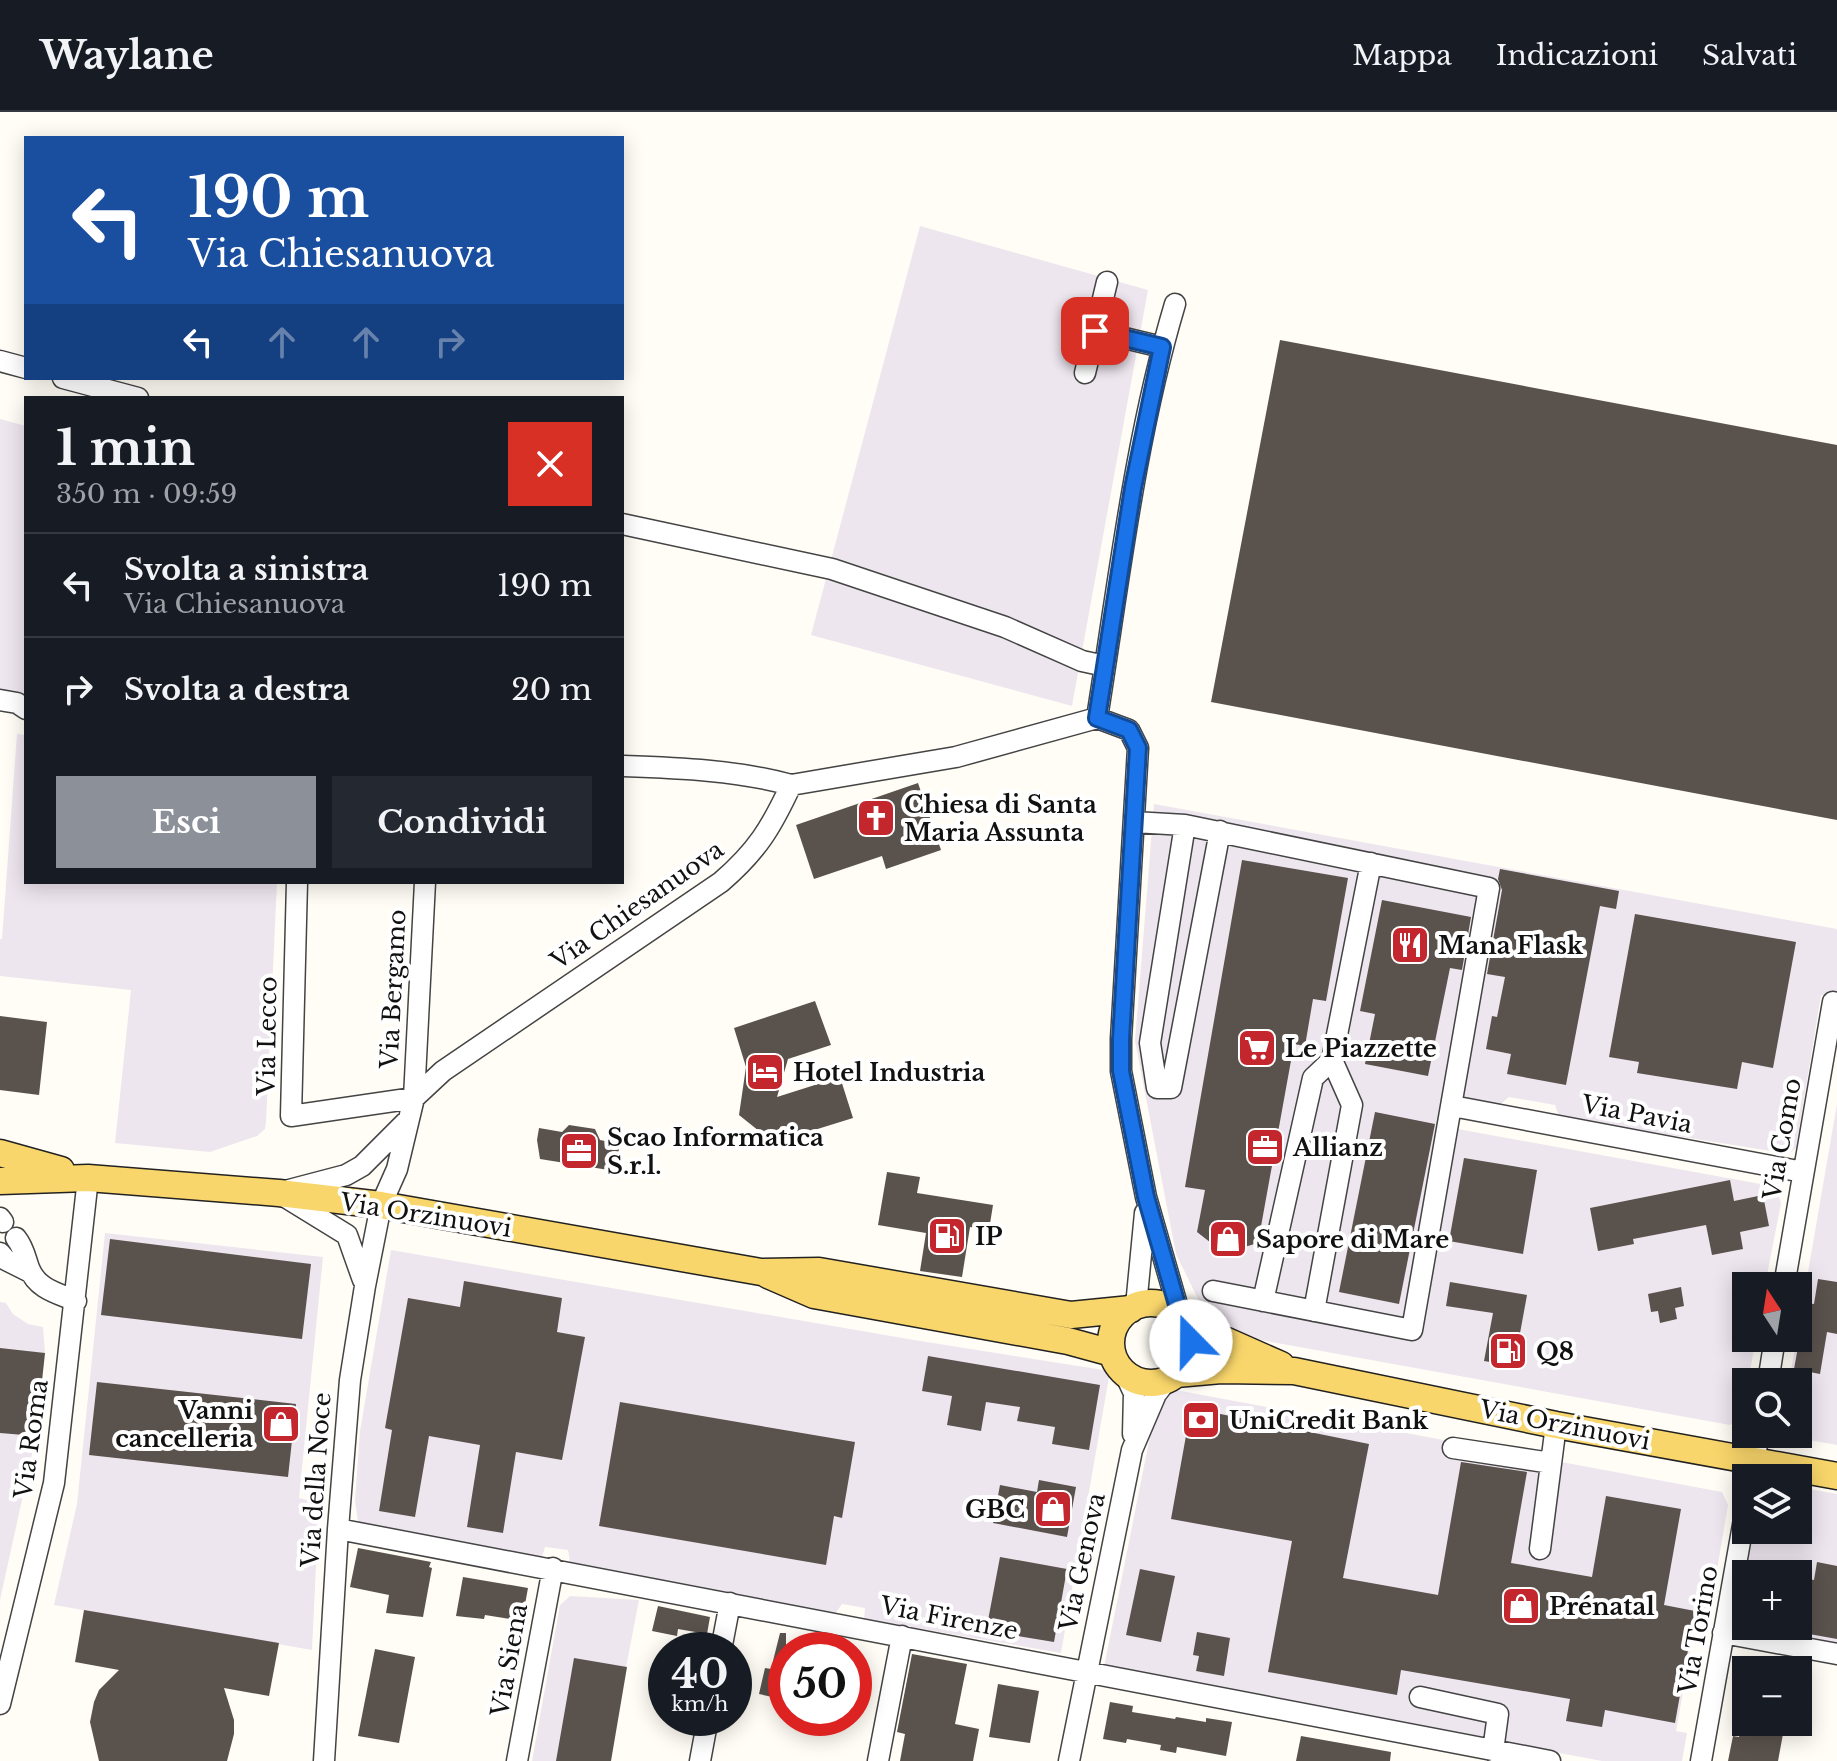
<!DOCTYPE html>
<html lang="it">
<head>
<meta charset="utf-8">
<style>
  :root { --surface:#171b24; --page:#242831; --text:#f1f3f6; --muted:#9ea1a6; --line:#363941; --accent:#8c9099 }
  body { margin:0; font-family:"Libre Baskerville",serif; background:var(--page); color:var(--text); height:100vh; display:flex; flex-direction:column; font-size:30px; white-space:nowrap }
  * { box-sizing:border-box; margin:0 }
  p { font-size:26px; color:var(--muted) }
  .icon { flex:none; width:44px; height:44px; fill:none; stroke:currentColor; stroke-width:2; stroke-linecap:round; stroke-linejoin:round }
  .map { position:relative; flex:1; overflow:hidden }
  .drawer { position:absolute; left:24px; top:284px; width:600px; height:488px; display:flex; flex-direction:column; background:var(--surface); border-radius:0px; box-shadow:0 4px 20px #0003 }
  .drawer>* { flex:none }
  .top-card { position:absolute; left:24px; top:24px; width:600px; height:244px; border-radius:0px; box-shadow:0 4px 20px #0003; background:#1a4fa0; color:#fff; overflow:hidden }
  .needle { width:52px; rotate:348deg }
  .tools { position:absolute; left:1732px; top:1160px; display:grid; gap:16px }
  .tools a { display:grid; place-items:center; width:80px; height:80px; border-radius:0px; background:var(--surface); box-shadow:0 4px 20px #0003; font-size:40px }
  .speed { position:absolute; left:648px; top:1520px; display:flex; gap:16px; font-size:40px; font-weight:700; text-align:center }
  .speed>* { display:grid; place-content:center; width:104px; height:104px; border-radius:50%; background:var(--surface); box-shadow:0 4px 20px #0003; line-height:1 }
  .speed small { font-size:20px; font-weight:400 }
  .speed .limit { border:12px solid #d22; background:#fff; color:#111 }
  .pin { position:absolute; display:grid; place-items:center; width:68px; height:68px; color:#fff; margin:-34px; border-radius:16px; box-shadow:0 4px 12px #0006 }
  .me { position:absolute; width:88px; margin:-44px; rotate:338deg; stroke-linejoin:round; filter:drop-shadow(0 0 6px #0008) }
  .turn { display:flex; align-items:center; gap:28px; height:168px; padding:0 32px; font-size:36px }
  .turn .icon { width:104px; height:104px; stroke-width:2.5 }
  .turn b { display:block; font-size:56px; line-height:68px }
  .lanes { display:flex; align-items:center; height:76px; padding:0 32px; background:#0003; justify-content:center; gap:40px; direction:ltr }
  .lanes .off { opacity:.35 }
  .round { display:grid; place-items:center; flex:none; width:84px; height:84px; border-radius:0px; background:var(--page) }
  .overview { display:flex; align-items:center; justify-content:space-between; height:136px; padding:0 32px }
  h1 { font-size:48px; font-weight:700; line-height:60px }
  .cta { display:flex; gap:16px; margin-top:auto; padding:16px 32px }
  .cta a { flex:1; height:92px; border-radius:0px; background:var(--accent); color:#fff; font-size:32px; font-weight:700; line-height:92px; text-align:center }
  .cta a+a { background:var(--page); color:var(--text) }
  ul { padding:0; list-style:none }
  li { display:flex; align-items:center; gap:24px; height:104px; padding:0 32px; border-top:2px solid var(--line) }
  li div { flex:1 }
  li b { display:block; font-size:30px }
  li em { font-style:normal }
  header { display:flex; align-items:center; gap:48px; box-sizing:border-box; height:112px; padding:0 40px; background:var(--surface); border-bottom:2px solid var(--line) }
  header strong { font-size:38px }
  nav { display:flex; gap:44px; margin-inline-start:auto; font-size:28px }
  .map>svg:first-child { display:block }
</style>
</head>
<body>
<header>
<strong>Waylane</strong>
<nav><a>Mappa</a><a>Indicazioni</a><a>Salvati</a></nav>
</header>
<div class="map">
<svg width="1837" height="1649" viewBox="0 0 1837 1649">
  <rect width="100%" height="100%" fill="#fffdf5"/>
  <path fill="#eee6ef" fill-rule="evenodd" d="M 920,114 L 1148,178 L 1072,594 L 811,523 Z
    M 0,307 L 26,314 L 26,582 L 0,578 Z
    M 17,622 L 26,623 L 26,770 L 277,770 L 266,1011 L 265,1017 L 257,1024 L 210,1040 L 115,1031 L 131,878 L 0,864 L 0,827 L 2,827 Z
    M 1154,692 L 1837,817 L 1837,886 L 1821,883 L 1796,1036 L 1789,1042 L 1559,1005 L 1555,993 L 1509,985 L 1497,995 L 1458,987 L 1452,1016 L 1766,1073 L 1778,1081 L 1781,1091 L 1765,1174 L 1746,1174 L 1746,1226 L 1756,1226 L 1742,1303 L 1730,1313 L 1261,1228 L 1226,1217 L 1201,1193 L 1176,1142 L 1135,929 Z
    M 1837,992 L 1837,1333 L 1780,1323 L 1798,1322 L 1798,1270 L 1789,1270 Z
    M 105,1121 L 323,1145 L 299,1386 L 319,1391 L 312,1538 L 54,1493 L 77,1392 Z
    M 391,1138 L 914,1228 L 1110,1259 L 1061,1541 L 864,1507 L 865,1496 L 842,1492 L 835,1502 L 570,1450 L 568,1438 L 545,1435 L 542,1445 L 358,1410 L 355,1389 L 360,1319 Z
    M 0,1190 L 6,1191 L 13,1202 L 28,1212 L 43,1215 L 45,1241 L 36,1324 L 0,1488 Z
    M 1165,1276 L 1722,1380 L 1728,1393 L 1709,1505 L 1697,1503 L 1676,1619 L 1687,1621 L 1682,1649 L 1602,1649 L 1104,1555 L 1159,1279 Z
    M 1798,1375 L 1837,1382 L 1837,1533 L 1735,1514 L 1754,1418 L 1798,1418 ZM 1746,1462 L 1798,1462 L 1798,1514 L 1746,1514 Z
    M 570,1484 L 639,1488 L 608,1649 L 532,1649 L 560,1493 Z"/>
  <path fill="#5a524d" d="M 1280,228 L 1837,333 L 1837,708 L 1211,590 Z
    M 918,671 L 941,738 L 886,757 L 882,744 L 814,767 L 796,713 Z
    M 1242,748 L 1348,766 L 1326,889 L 1313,887 L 1305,934 L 1294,932 L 1258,1131 L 1224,1141 L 1197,1120 L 1205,1078 L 1185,1075 Z
    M 1500,757 L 1619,779 L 1616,797 L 1600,794 L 1566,973 L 1507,962 L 1511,942 L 1486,937 L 1492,904 L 1497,905 L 1505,865 L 1487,862 L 1502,778 L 1498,767 Z
    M 1382,788 L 1471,805 L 1462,858 L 1450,856 L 1428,964 L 1365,952 L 1375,902 L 1360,899 Z
    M 1635,802 L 1796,830 L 1773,956 L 1742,950 L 1737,977 L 1637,961 L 1639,950 L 1609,945 Z
    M 815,889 L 831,933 L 788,947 L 777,985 L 840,965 L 853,1006 L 795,1024 L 759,1019 L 739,1003 L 746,955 L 734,916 Z
    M 0,904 L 47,910 L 39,983 L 0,978 Z
    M 1375,1000 L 1435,1012 L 1399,1192 L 1339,1180 Z
    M 569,1013 L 595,1017 L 600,1028 L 620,1032 L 615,1059 L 540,1047 L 537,1028 L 539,1016 L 562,1020 Z
    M 1464,1046 L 1537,1058 L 1523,1142 L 1449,1129 Z
    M 887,1060 L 920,1065 L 917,1081 L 993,1093 L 989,1118 L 970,1115 L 962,1165 L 920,1159 L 926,1121 L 878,1113 Z
    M 1730,1068 L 1734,1089 L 1763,1083 L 1769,1114 L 1740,1120 L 1743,1137 L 1712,1143 L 1706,1113 L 1633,1127 L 1634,1132 L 1598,1139 L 1590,1096 Z
    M 110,1127 L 311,1152 L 302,1227 L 101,1203 Z
    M 1818,1167 L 1837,1170 L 1837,1222 L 1827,1220 L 1820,1262 L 1794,1257 L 1806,1191 L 1814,1192 Z
    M 464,1169 L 562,1186 L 557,1220 L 585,1225 L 562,1348 L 516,1340 L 503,1421 L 467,1415 L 480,1333 L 429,1324 L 415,1405 L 379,1399 L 392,1318 L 385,1316 L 408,1186 L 460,1195 Z
    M 1450,1170 L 1527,1183 L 1514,1254 L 1484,1249 L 1493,1201 L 1446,1194 Z
    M 1681,1175 L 1684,1194 L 1675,1196 L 1677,1207 L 1660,1211 L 1658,1199 L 1651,1200 L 1648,1182 Z
    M 0,1236 L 45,1241 L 36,1324 L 0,1321 Z
    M 928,1244 L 1100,1273 L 1089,1338 L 1052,1332 L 1055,1315 L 1017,1309 L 1020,1295 L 986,1290 L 981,1319 L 947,1313 L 952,1284 L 922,1279 Z
    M 97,1270 L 296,1292 L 288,1365 L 89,1343 Z
    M 620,1290 L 855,1330 L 842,1406 L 834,1404 L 826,1453 L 599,1414 Z
    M 1191,1296 L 1369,1332 L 1343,1466 L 1438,1483 L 1461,1350 L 1527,1360 L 1511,1451 L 1592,1465 L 1606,1384 L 1681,1397 L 1664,1493 L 1695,1499 L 1675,1611 L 1605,1598 L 1602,1615 L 1566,1609 L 1570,1587 L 1401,1558 L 1397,1583 L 1268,1560 L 1292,1429 L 1171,1407 Z
    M 1039,1368 L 1076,1375 L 1067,1425 L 993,1411 L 1000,1373 L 1037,1380 Z
    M 358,1436 L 431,1450 L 429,1455 L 432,1456 L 423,1505 L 386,1501 L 389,1483 L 350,1475 Z
    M 1000,1445 L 1067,1457 L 1054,1530 L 986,1519 Z
    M 1817,1450 L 1837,1454 L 1837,1527 L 1798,1520 L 1798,1465 L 1814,1468 Z
    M 1140,1457 L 1175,1464 L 1161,1530 L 1126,1523 Z
    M 463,1465 L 528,1476 L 522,1509 L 485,1503 L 484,1507 L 456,1504 Z
    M 658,1494 L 710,1505 L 707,1522 L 678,1517 L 677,1524 L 652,1519 Z
    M 84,1498 L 279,1531 L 269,1584 L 224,1576 L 234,1608 L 234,1622 L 227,1649 L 99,1649 L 90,1610 L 94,1590 L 99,1578 L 119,1558 L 75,1550 Z
    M 1197,1520 L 1230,1526 L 1224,1564 L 1196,1559 L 1199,1544 L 1193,1543 Z
    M 780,1521 L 786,1521 L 786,1588 L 759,1582 L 765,1556 L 771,1557 Z
    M 375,1537 L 415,1545 L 399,1631 L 358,1624 Z
    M 912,1542 L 967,1552 L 955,1612 L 979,1617 L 973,1649 L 900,1649 L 905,1622 L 897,1620 Z
    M 574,1546 L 627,1555 L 611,1649 L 556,1649 Z
    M 998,1572 L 1039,1579 L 1030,1631 L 989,1625 Z
    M 1110,1590 L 1133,1594 L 1132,1600 L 1175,1607 L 1176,1605 L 1206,1610 L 1206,1606 L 1232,1610 L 1226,1644 L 1177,1635 L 1176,1641 L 1160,1638 L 1161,1633 L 1127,1627 L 1126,1631 L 1103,1627 Z
    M 1741,1615 L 1783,1622 L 1778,1649 L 1728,1649 L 1733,1624 L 1739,1625 Z
    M 1301,1624 L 1391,1640 L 1390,1649 L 1296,1649 Z"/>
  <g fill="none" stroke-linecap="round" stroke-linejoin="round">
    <defs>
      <path id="minor" d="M 1095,219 L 1162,235
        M 0,249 L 26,256
        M 1085,261 L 1107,170
        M 63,266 L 138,286
        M 622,412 L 832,457 L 1005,515 L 1082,549 L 1105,554
        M 0,588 L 17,591 L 26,597
        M 1097,606 C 1119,468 1135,326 1175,192
        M 622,654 C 678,656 737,658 791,673
        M 1134,710 L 1185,713 L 1489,776 L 1412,1218 L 1213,1179
        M 1185,713 L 1150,931 L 1157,976 L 1171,976 L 1220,719
        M 297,770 L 291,1004 L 414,986 L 425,770
        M 1463,996 L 1803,1060
        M 289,1078 L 346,1063 L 362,1054 L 409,1007
        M 282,1083 L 347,1123 L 363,1168
        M 0,1106 L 3,1110
        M 16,1126 C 24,1136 25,1145 29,1156 C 37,1177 57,1181 76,1189
        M 0,1141 L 6,1148 L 30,1160
        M 1784,1174 L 1833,890
        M 1263,1189 L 1313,966 L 1332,948 L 1371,751
        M 1136,1194 L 1145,1101
        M 1314,1199 L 1352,993 L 1332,948
        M 1125,1262 L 1134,1281 L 1133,1322
        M 1768,1270 L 1775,1226
        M 1453,1336 L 1551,1351
        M 1751,1366 L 1759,1322
        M 338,1417 L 1550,1649
        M 1540,1437 L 1556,1313
        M 1723,1521 L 1837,1542
        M 721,1538 L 730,1491
        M 1420,1585 L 1498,1602 L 1493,1639
        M 0,1592 L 54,1371 L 88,1066
        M 324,1649 L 338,1417 L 350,1268 L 365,1174 L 381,1093 L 397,1057 L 414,986 L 443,959 L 721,770 C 757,739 771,716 791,673 L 956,645 L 1097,606 L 1129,618 L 1138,636 L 1121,927 L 1121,959 L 1146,1085 L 1180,1203
        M 517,1649 L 553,1456
        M 700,1649 L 708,1606
        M 878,1649 L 902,1524
        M 1069,1649 L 1132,1338 L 1156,1282 L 1167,1268
        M 1701,1649 L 1746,1396"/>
      <path id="major" d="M 0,1041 L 61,1058
        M 0,1069 L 88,1066 L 279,1081 L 381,1093 L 761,1160 L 819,1159 L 1071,1203 L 1131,1197
        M 768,1163 L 814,1183 L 1068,1229 L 1112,1241
        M1111 1231a40 40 0 1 1 80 0a40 40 0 1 1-80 0Z
        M 1186,1211 L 1281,1253
        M 1176,1262 L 1221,1258 L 1294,1259 L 1556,1313 L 1837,1364"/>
    </defs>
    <use href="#minor" stroke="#444" stroke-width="23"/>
    <use href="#major" stroke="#222" stroke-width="29"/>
    <use href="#minor" stroke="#fff" stroke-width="20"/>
    <use href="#major" stroke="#f9d66b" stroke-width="26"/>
  </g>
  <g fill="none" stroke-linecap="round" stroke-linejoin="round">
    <defs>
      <path id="route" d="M 1095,219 L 1162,235 L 1133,376 L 1097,606 L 1129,618 L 1138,636 L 1121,927 L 1121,959 L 1146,1085 L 1180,1203 L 1186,1211 L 1191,1229"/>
    </defs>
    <use href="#route" stroke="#114b97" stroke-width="20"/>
    <use href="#route" stroke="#1a73e8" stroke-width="14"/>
  </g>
  <defs>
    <symbol id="church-square" viewBox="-11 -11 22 22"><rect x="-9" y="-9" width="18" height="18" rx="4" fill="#c4262e" stroke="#fff"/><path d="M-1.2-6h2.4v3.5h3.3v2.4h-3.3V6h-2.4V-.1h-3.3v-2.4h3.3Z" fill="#fff"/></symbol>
    <symbol id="restaurant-square" viewBox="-11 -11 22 22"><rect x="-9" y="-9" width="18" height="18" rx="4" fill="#c4262e" stroke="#fff"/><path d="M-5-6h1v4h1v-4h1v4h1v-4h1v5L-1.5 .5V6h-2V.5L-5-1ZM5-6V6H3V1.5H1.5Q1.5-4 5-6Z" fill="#fff"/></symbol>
    <symbol id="supermarket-square" viewBox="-11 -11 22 22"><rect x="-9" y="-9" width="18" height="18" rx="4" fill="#c4262e" stroke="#fff"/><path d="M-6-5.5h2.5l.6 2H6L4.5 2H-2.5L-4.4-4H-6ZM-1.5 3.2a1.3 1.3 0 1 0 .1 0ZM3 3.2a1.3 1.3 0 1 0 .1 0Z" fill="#fff"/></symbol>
    <symbol id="hotel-square" viewBox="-11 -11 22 22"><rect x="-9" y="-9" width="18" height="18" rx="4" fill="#c4262e" stroke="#fff"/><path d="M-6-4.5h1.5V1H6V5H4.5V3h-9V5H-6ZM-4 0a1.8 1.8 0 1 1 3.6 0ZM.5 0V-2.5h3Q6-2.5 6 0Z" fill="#fff"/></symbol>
    <symbol id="office-square" viewBox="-11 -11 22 22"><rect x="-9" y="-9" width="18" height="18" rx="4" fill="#c4262e" stroke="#fff"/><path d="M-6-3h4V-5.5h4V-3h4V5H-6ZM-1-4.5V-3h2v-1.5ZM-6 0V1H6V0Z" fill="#fff"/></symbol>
    <symbol id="fuel-square" viewBox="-11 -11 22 22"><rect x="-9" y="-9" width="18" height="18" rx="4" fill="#c4262e" stroke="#fff"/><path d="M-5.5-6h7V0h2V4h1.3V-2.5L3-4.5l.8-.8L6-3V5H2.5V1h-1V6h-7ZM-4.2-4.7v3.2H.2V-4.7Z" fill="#fff"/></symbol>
    <symbol id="shop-square" viewBox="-11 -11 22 22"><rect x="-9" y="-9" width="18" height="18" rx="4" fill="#c4262e" stroke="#fff"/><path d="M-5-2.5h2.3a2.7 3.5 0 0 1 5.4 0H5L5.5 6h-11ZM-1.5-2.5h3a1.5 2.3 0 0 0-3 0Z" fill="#fff"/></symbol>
    <symbol id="bank-square" viewBox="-11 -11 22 22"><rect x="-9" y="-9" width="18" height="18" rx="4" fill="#c4262e" stroke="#fff"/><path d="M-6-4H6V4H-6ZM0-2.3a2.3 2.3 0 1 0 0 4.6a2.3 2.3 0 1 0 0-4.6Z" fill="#fff"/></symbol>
  </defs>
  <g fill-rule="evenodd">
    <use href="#church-square" x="854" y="684" width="44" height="44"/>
    <use href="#restaurant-square" x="1388" y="811" width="44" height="44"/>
    <use href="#supermarket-square" x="1235" y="914" width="44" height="44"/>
    <use href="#hotel-square" x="743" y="938" width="44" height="44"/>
    <use href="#office-square" x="1243" y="1013" width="44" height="44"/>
    <use href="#office-square" x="557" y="1017" width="44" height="44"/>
    <use href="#fuel-square" x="925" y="1102" width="44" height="44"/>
    <use href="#shop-square" x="1206" y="1105" width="44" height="44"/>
    <use href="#fuel-square" x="1486" y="1217" width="44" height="44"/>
    <use href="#bank-square" x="1179" y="1286" width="44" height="44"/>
    <use href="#shop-square" x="259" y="1290" width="44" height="44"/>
    <use href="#shop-square" x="1031" y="1375" width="44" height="44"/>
    <use href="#shop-square" x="1499" y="1472" width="44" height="44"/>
  </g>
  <g text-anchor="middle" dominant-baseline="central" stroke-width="8" stroke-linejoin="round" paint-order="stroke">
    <g font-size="24" font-weight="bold" fill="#111" stroke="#fff" text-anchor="start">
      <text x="904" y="692">Chiesa di Santa<tspan x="904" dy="28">Maria Assunta</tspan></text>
      <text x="1438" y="833">Mana Flask</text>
      <text x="1285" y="936">Le Piazzette</text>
      <text x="793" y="960">Hotel Industria</text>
      <text x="607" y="1025">Scao Informatica<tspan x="607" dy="28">S.r.l.</tspan></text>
      <text x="1293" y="1035">Allianz</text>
      <text x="975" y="1124">IP</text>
      <text x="1256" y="1127">Sapore di Mare</text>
      <text x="1536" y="1239">Q8</text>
      <text x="253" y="1298" text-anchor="end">Vanni<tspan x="253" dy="28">cancelleria</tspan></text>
      <text x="1229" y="1308">UniCredit Bank</text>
      <text x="1025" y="1397" text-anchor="end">GBC</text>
      <text x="1549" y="1494">Prénatal</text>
    </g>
    <g font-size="24" fill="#111" stroke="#fff">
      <text transform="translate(637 793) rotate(-35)">Via Chiesanuova</text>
      <text transform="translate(393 877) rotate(-87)">Via Bergamo</text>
      <text transform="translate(267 924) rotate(-89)">Via Lecco</text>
      <text transform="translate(1637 1002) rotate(11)">Via Pavia</text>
      <text transform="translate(1782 1027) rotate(-80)">Via Como</text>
      <text transform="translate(426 1103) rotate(9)">Via Orzinuovi</text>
      <text transform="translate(1565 1313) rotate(11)">Via Orzinuovi</text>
      <text transform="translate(31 1327) rotate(-82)">Via Roma</text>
      <text transform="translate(316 1368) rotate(-86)">Via della Noce</text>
      <text transform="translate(1082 1450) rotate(-78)">Via Genova</text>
      <text transform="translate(949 1506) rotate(11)">Via Firenze</text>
      <text transform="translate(1698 1518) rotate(-80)">Via Torino</text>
      <text transform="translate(509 1548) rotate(-80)">Via Siena</text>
    </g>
  </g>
</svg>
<div class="tools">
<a><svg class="needle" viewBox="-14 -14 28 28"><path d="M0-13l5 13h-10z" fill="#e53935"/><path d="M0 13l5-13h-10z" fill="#9ea1a6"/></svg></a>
<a><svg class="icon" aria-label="search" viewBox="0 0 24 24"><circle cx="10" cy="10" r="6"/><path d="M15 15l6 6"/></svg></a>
<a><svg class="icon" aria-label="layers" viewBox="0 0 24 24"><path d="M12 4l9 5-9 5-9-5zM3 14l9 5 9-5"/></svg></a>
<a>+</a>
<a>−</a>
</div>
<div class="speed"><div>40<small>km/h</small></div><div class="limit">50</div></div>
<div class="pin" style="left:1095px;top:219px;background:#d93025"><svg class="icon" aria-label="arrive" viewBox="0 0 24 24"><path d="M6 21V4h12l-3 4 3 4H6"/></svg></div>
<svg class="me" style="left:1191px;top:1229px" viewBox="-20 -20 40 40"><circle r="19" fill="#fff"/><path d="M0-13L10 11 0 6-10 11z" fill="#1a73e8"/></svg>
<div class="top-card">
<div class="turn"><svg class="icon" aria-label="left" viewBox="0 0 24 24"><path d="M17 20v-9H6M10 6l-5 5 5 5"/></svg><div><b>190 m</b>Via Chiesanuova</div></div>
<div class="lanes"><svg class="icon" aria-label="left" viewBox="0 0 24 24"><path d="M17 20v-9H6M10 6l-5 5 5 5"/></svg><svg class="icon off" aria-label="ahead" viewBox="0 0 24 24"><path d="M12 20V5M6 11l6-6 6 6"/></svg><svg class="icon off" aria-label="ahead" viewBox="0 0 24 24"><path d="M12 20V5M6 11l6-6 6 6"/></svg><svg class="icon off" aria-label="right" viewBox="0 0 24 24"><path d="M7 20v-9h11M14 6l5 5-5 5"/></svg></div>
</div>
<section class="drawer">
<div class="overview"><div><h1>1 min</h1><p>350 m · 09:59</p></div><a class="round" style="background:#d93025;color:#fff"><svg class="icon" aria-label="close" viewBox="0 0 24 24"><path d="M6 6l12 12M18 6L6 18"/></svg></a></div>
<ul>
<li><svg class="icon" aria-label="left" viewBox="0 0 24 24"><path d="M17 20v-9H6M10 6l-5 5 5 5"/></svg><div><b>Svolta a sinistra</b><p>Via Chiesanuova</p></div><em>190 m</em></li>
<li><svg class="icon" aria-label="right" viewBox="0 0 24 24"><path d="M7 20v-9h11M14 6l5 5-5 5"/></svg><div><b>Svolta a destra</b></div><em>20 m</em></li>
</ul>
<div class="cta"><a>Esci</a><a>Condividi</a></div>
</section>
</div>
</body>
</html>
